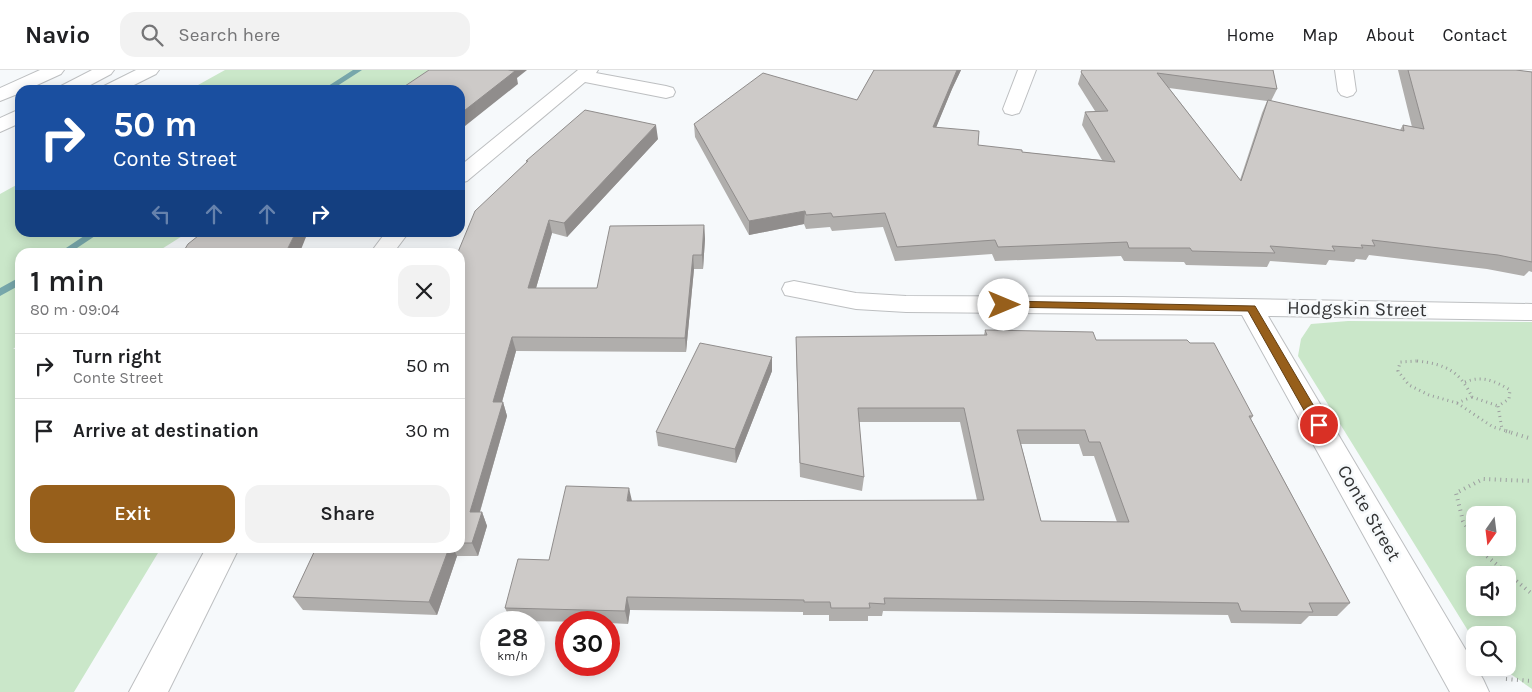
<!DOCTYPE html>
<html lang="en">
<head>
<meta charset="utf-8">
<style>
  :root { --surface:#fff; --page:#f2f2f2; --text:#202124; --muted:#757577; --line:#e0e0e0; --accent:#975f1b }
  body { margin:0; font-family:Karla,sans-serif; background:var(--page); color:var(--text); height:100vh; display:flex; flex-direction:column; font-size:19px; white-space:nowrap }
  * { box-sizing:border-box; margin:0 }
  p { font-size:16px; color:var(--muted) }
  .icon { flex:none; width:28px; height:28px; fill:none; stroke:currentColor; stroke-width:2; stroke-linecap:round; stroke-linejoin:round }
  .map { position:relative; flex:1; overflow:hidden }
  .sheet { position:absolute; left:15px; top:178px; width:450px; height:305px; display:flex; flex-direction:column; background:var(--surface); border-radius:15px; box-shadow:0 2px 12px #0003 }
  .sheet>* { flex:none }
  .guide { position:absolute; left:15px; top:15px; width:450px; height:152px; border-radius:15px; box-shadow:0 2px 12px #0003; background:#1a4fa0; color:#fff; overflow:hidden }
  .needle { width:32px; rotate:194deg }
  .fabs { position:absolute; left:1466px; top:436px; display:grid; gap:10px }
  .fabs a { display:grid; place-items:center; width:50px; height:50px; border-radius:10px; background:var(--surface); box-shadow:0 2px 12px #0003; font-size:25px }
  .speed { position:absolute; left:480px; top:541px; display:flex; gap:10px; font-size:25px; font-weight:700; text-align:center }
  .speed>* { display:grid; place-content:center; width:65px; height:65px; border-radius:50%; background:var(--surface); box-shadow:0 2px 12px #0003; line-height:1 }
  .speed small { font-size:12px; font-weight:400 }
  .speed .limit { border:8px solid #d22; background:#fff; color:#111 }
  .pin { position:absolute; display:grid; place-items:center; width:42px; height:42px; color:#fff; margin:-21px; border:2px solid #fff; border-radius:50%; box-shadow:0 1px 5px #0007 }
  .me { position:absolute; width:55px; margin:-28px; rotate:90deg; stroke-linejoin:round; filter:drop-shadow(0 0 4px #0008) }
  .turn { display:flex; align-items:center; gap:18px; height:105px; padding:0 15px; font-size:22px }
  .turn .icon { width:65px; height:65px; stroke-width:2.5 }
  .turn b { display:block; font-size:35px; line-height:42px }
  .lanes { display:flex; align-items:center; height:48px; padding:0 15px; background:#0003; justify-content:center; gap:25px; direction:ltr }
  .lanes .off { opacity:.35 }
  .round { display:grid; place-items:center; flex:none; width:52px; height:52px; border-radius:15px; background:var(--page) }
  .overview { display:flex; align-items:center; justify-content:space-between; height:85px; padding:0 15px }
  h1 { font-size:30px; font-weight:600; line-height:38px }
  .button { display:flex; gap:10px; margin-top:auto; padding:10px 15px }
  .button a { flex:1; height:58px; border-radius:15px; background:var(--accent); color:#fff; font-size:20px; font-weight:600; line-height:58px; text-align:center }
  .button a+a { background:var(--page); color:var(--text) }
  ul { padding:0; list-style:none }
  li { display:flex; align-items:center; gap:15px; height:65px; padding:0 15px; border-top:1px solid var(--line) }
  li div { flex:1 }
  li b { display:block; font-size:19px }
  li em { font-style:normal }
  header { display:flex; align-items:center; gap:30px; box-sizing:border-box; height:70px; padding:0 25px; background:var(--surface); border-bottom:1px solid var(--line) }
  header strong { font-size:24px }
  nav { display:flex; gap:28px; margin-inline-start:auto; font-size:18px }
  .search { width:350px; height:45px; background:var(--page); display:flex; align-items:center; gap:12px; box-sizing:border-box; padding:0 18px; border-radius:15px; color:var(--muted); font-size:19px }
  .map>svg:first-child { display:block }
</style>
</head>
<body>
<header>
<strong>Navio</strong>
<div class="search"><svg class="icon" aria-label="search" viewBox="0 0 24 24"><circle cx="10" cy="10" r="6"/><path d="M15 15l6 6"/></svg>Search here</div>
<nav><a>Home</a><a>Map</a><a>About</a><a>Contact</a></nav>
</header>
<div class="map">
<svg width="1532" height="622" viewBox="0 0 1532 622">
  <rect width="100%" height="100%" fill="#f6f9fb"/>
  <path fill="#cae7c9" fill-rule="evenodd" d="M 225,0 L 430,0 L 400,20 L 189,20 Z
    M 20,113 L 20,162 L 187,163 L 157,182 L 20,182 L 20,274 L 13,279 L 20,279 L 20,478 L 161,478 L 74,622 L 0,622 L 0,124 Z
    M 1348,251 L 1532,252 L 1532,619 L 1502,598 L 1508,598 L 1508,565 L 1475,565 L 1475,572 L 1298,286 L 1301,269 L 1311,254 ZM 1475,445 L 1508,445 L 1508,478 L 1475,478 ZM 1475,505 L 1508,505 L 1508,538 L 1475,538 Z"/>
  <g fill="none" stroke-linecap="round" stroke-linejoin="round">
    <path fill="#77a7ab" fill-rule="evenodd" d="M 353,0 L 362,0 L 331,20 L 322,20 Z
      M 90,162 L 101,162 L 71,182 L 60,182 Z
      M 20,207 L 20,215 L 0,226 L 0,218 Z"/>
    <defs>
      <path id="minor" d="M 578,0 L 598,0 L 596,3 L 666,16 L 673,18 L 675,22 L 673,26 L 666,28 L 585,12 L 467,111 L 460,113 L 460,96 Z
        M 1018,0 L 1036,0 L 1021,39 L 1019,43 L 1012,45 L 1005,43 L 1003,39 Z
        M 1335,0 L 1353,0 L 1356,21 L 1353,25 L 1347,27 L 1341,25 L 1338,21 Z
        M 386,162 L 409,162 L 394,182 L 371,182 Z
        M 794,211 L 856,223 L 906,226 L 1122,227 L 1532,234 L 1532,250 L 1268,246 L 1483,609 L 1489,622 L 1450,622 L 1242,245 L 906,242 L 856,239 L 785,225 L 782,219 L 785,213 Z
        M 206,478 L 239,478 L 168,622 L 129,622 Z"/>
      <path id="highway" d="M 40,0 L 64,0 L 61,4 L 26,20 L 20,20 L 20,23 L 0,31 L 0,18 Z
        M 92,0 L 114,0 L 111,4 L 81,20 L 58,20 L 61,16 Z
        M 136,0 L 159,0 L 156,4 L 124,20 L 101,20 L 104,16 Z
        M 20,39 L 20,53 L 0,62 L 0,48 Z"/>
    </defs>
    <use href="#minor" stroke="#bdbfc1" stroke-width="2"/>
    <use href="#highway" stroke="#bdbfc1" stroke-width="2"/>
    <path stroke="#9c9e9f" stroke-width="3" stroke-dasharray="1 4" stroke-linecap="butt" d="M 1417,291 C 1445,294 1460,301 1472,327 L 1457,333 L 1429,325 L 1409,315 L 1398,301 L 1400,292 Z
      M 1465,312 C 1482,305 1495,311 1510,320 L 1509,329 L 1498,336 L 1502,359
      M 1472,327 L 1498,336
      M 1457,333 L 1493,357 L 1510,362"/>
    <path stroke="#9c9e9f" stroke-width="4" stroke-dasharray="1 4.5" stroke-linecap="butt" d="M 1506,361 L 1532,369
      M 1475,470 L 1463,451 L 1456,423 L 1483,409 L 1532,411
      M 1480,478 L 1483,483 L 1532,524
      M 1506,609 L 1532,611"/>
    <use href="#minor" fill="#fff" fill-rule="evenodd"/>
    <use href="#highway" fill="#fff" fill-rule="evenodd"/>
  </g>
  <path fill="#b0aeac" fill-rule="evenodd" d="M 874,0 L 961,0 L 952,19 L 936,57 L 978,75 L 1022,82 L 1102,90 L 1082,55 L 1085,42 L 1095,41 L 1078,14 L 1082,0 L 1273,0 L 1277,19 L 1271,31 L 1400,60 L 1403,55 L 1412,57 L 1398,0 L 1516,0 L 1532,2 L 1532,202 L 1529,201 L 1524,206 L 1487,199 L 1369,185 L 1366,190 L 1356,189 L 1354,192 L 1329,190 L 1326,195 L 1270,191 L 1267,197 L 1186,195 L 1184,192 L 1124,191 L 1121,186 L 995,191 L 992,184 L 895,191 L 883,157 L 832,161 L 830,157 L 806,159 L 804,154 L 749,165 L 695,67 L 694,54 L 857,30 ZM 1169,18 L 1267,31 L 1262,43 L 1240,110 Z
    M 658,69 L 567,167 L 552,163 L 536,218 L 597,218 L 704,155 L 705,169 L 703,199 L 694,199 L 686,282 L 516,281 L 502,332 L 503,332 L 507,346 L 480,442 L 482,442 L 487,456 L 478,486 L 457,486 L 437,545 L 303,540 L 293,527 L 316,478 L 460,478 L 460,182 L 527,92 L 526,91 Z
    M 985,260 L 1096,270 L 1190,273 L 1253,346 L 1251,349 L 1350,533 L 1337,546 L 1309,546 L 1301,554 L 1231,553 L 1228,545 L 883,541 L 882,546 L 868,546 L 868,551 L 829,551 L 829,545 L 803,545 L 803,542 L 630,540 L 628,554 L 609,553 L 609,552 L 511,551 L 505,538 L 549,490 L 632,431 L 977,430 L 960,352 L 859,352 L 864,407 L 862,421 L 800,407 L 796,281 L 796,267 L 984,265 ZM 1021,374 L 1079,374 L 1083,386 L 1094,386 L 1117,452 L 1041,451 Z
    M 772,287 L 772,301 L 736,393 L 658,376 L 656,362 Z"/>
  <path fill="#908d8c" d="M 508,0 L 527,0 L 517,8 L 518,14 L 460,60 L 460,44 Z
    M 957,0 L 961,0 L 952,19 L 931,70 L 933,57 Z
    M 656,55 L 658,69 L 567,167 L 564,153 Z
    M 805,141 L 804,154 L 749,165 L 749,151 Z
    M 549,150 L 552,163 L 532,232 L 528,218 Z
    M 704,155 L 705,169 L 703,199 L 702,185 Z
    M 296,162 L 308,162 L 300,182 L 286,182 Z
    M 693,185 L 694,199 L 686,282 L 685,268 Z
    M 512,267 L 516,281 L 498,346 L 493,332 Z
    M 772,287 L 772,301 L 736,393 L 735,379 Z
    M 503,332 L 507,346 L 476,455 L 470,442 Z
    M 629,418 L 632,431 L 627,431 Z
    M 482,442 L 487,456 L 478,486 L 472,473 Z
    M 449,478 L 453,478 L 457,486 L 437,545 L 429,532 Z
    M 627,527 L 630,540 L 628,554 L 625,541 Z"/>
  <path fill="#cdcac8" stroke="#908d8c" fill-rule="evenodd" d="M 429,0 L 508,0 L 515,1 L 460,44 L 460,20 L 399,20 Z
    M 874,0 L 957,0 L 933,57 L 979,61 L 978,75 L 1022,80 L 1022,82 L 1115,92 L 1085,42 L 1108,41 L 1081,2 L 1082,0 L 1273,0 L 1277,19 L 1157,3 L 1241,111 L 1268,30 L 1404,61 L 1403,55 L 1424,59 L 1408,0 L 1516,0 L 1532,2 L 1532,192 L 1498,185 L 1372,170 L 1375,176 L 1361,175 L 1363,178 L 1332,176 L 1335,181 L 1270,176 L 1275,183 L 1192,181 L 1190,178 L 1129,178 L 1127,172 L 998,177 L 995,170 L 897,177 L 885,143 L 833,147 L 831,143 L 806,145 L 805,141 L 749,151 L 694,54 L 763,3 L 857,30 Z
    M 585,40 L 656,55 L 564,153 L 549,150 L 528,218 L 597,218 L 610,156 L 704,155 L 702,185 L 693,185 L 685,268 L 512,267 L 493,332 L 503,332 L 470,442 L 482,442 L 472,473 L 460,473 L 460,182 L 458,182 L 475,141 L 528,91 L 526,91 Z
    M 203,162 L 296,162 L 286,182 L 183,182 L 188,174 Z
    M 985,260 L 1093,262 L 1096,270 L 1187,270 L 1190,273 L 1214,273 L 1253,346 L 1249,346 L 1350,533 L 1309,533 L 1313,542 L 1241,541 L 1238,533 L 884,528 L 885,534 L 869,533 L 870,538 L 831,538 L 830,532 L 804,532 L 804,530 L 627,527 L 625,541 L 505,538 L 518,489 L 549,490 L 566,416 L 629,418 L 627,431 L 984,430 L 964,338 L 858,338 L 864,407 L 800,393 L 796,267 L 987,265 ZM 1017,360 L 1085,360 L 1089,372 L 1100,372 L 1129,452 L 1041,451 Z
    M 700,273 L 772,287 L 735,379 L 656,362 Z
    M 316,478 L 449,478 L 429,532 L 293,527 Z"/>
  <path fill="#975f1b" stroke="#623e12" d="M 1004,231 L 1255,236 L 1325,355 L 1323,358 L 1314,358 L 1248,241 L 1000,237 L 999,235 L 1000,232 Z"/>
  <g text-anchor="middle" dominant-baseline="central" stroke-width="5" stroke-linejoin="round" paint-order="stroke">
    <g font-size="19" fill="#323334" stroke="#f6f9fb">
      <text transform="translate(1357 239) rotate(1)">Hodgskin Street</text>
      <text transform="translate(1369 443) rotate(60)">Conte Street</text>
    </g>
  </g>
</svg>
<div class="fabs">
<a><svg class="needle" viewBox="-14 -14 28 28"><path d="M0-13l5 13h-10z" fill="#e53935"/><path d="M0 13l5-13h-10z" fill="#757577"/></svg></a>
<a><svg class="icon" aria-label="sound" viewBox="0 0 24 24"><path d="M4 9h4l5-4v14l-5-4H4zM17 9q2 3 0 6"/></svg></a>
<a><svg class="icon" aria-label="search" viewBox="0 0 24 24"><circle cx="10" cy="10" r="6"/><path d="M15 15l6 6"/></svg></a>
</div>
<div class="speed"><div>28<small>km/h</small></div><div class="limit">30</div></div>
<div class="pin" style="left:1319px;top:355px;background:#d93025"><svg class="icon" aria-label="arrive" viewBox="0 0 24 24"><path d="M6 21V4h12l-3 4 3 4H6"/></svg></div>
<svg class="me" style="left:1004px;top:235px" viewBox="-20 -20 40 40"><circle r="19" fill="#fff"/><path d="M0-13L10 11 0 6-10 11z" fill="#975f1b"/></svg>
<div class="guide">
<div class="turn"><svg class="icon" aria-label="right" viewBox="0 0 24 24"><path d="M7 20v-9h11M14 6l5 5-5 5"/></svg><div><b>50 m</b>Conte Street</div></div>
<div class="lanes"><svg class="icon off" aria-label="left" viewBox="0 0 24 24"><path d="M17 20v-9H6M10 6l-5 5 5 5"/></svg><svg class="icon off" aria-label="ahead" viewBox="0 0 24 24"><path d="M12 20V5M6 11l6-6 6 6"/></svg><svg class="icon off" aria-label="ahead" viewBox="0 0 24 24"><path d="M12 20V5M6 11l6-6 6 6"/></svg><svg class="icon" aria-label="right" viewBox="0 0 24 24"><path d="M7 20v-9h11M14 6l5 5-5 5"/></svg></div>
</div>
<section class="sheet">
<div class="overview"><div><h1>1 min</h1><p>80 m · 09:04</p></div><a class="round"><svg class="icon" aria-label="close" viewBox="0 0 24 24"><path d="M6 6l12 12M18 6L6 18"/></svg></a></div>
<ul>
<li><svg class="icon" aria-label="right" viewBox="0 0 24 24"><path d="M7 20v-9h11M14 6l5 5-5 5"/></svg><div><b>Turn right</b><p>Conte Street</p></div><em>50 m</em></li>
<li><svg class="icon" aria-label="arrive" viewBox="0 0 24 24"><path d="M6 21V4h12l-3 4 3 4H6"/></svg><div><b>Arrive at destination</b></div><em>30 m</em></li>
</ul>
<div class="button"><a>Exit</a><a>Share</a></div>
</section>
</div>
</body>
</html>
